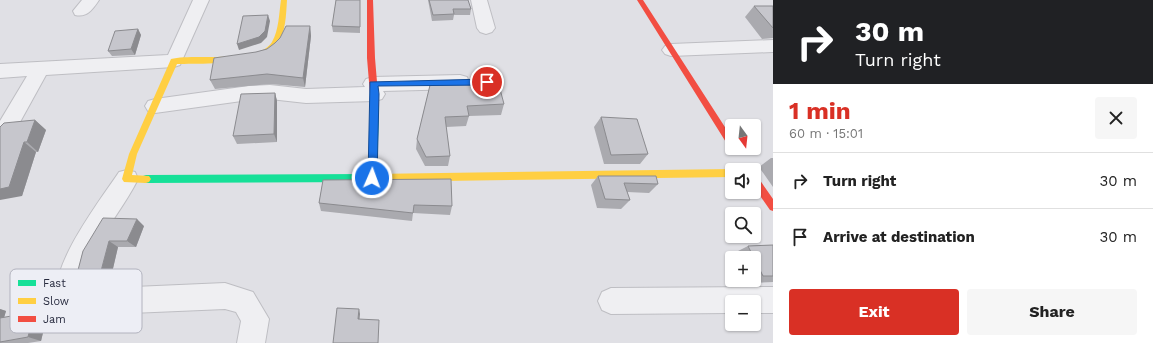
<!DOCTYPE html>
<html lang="en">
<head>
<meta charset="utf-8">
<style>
  :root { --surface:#fff; --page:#f6f6f6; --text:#222; --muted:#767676; --line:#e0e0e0; --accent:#d93025 }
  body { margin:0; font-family:"Work Sans",sans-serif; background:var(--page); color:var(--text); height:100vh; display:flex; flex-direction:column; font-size:15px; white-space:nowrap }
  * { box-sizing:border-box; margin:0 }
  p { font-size:13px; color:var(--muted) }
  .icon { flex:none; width:22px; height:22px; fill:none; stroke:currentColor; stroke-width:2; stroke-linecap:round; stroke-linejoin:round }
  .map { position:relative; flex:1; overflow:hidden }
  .sheet { display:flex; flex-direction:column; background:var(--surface); width:380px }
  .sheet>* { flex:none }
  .hud { background:#202124; color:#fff; overflow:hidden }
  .needle { width:26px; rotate:165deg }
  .buttons { position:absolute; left:725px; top:119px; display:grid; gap:8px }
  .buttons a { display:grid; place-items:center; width:36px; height:36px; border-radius:4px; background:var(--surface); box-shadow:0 1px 3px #0004; font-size:20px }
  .pin { position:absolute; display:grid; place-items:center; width:34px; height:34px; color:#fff; margin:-17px; border:2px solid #fff; border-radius:50%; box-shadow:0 1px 4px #0007 }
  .me { position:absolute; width:44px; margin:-22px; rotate:2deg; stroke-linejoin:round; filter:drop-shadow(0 0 3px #0008) }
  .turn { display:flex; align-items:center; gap:14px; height:84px; padding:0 16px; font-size:18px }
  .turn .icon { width:52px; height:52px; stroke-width:2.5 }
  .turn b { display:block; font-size:28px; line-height:34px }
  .round { display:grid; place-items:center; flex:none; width:42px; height:42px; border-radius:4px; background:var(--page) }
  .summary { display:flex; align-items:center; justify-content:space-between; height:68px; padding:0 16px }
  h1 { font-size:24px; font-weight:700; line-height:30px; color:var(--accent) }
  .action { display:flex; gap:8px; margin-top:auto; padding:8px 16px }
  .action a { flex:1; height:46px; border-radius:4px; background:var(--accent); color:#fff; font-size:16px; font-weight:700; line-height:46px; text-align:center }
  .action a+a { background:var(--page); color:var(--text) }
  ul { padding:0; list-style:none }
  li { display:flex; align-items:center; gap:12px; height:56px; padding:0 16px; border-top:1px solid var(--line) }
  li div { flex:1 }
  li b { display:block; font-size:15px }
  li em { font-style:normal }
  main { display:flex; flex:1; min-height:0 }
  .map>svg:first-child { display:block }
</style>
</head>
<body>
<main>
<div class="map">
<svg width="773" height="343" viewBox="0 0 773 343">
  <rect width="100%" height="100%" fill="#e0e0e5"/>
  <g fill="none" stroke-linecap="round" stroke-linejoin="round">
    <defs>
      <path id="street" d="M 82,0 L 99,0 C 93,9 87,18 75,15 L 73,11 Z
        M 193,0 L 209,0 L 180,65 L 174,67 L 46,75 L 14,133 L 7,140 L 0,142 L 0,121 L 27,76 L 0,78 L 0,64 L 168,55 Z
        M 471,0 L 487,0 L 495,28 L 492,32 L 486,34 L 480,32 L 477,28 Z
        M 773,40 L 773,52 L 671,56 L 665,54 L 662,50 L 665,46 L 671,44 Z
        M 460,75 L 467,77 L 469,82 L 467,87 L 460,89 L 383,91 L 385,94 L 382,99 L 375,101 L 306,103 L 270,99 L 249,100 L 155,113 L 148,111 L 145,106 L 148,101 L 155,99 L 249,86 L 270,85 L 306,89 L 365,87 L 363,84 L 366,79 L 373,77 Z
        M 127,170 L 135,172 L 138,179 C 123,211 85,251 83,286 L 88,289 L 225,283 L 253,292 L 269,319 L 265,343 L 237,343 L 241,321 L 236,312 L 225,309 L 84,315 C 77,312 66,308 61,301 C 41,276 104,195 119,172 Z
        M 773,287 L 773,313 L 754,313 L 754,302 L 732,302 L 732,313 L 611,314 L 602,310 L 598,301 L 602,292 L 611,288 Z"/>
    </defs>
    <use href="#street" stroke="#bebec3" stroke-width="2"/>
    <use href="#street" fill="#efeff2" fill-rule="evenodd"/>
    <path fill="#16e098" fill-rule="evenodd" d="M 375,103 L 379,106 L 377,178 L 375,181 L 372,182 L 146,183 L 143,182 L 141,179 L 143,176 L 146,175 L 368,174 L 371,106 Z"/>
    <path fill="#ffcf43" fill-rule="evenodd" d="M 281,0 L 287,0 C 286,15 286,32 277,45 C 264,66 200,63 177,64 L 137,154 L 132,175 L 149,176 L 151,179 L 149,182 L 146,183 L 124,182 L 122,179 L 129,154 L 171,59 C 195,53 258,65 272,42 C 279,30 279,13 281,0 Z
      M 732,169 L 734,170 L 732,170 L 732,177 L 372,182 L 369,181 L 367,178 L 369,175 L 372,174 Z"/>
    <path fill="#f24e42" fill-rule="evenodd" d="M 367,0 L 373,0 L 375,58 L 379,106 L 375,109 L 371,106 L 367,58 Z
      M 637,0 L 643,0 L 732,138 L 732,148 L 733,148 L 729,147 Z
      M 754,175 L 757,176 L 773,199 L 773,211 L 770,210 L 754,187 Z"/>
  </g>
  <path fill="#aaaaaf" d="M 336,0 L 360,0 L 360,33 L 333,32 L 332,26 Z
    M 428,0 L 468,0 L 471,9 L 470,15 L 454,15 L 453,20 L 432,21 Z
    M 754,6 L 773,6 L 773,38 L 762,39 L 745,17 Z
    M 310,26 L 311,36 L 305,87 L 270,84 L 215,89 L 210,80 L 256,52 L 267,49 Z
    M 138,29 L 141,35 L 135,55 L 112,56 L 108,51 Z
    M 431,81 L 504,104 L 501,115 L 469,116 L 466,126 L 446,127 L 450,156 L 448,166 L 425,166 L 416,149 L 417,139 Z
    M 275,93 L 277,101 L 277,142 L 237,144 L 233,136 Z
    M 601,117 L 648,154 L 640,164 L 604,164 L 594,127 Z
    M 35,120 L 46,130 L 38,152 L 36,152 L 22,196 L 0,127 Z
    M 771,158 L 773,158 L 773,187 L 759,167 Z
    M 598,176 L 658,184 L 649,193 L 627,192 L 630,200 L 621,209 L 597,208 L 591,185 Z
    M 323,180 L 452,206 L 450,215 L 413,213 L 412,221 L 321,211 L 319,203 Z
    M 144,226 L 136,247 L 118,247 L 111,277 L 87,279 L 77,274 L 83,251 Z
    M 773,245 L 773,282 L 749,283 L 748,280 L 754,280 L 754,258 L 737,258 L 734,253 L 748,246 Z
    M 0,309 L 6,311 L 4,317 L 47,316 L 41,341 L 28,343 L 0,343 Z"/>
  <path fill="#8b8b8f" d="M 268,15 L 270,21 L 267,37 L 261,43 L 239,50 L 237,44 Z
    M 310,26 L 311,36 L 305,87 L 303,78 Z
    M 138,29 L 141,35 L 135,55 L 131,49 Z
    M 275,93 L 277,101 L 277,142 L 274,134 Z
    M 35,120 L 46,130 L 38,152 L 27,142 Z
    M 24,142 L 36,152 L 22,196 L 0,200 L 0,189 Z
    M 137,219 L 144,226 L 136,247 L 127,241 Z
    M 109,241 L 118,247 L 111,277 L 101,271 Z
    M 0,309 L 6,311 L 2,325 L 0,324 Z
    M 359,309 L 360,314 L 359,324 L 358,319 Z
    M 34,312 L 47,316 L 41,341 L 28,337 Z"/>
  <path fill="#c6c6cc" stroke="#8b8b8f" d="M 336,0 L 360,0 L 360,27 L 332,26 Z
    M 429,0 L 468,0 L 471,9 L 453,9 L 454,14 L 433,15 Z
    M 754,6 L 773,6 L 773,28 Z
    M 268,15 L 265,31 L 259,37 L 237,44 L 243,16 Z
    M 286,26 L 310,26 L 303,78 L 267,74 L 210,80 L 214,58 L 256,52 L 267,49 L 275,43 L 280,38 Z
    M 138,29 L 131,49 L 108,51 L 115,31 Z
    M 497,78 L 504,104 L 467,106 L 469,116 L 445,117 L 450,156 L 426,157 L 417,139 L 431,81 L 490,80 Z
    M 275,93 L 274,134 L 233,136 L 241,94 Z
    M 601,117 L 637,119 L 648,154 L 611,155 Z
    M 35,120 L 27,142 L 24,142 L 9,187 L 0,189 L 0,127 L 4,123 Z
    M 598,176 L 656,176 L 658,184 L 624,183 L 630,200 L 605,199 Z
    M 451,179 L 452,206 L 414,205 L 413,213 L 319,203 L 323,180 Z
    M 103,218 L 137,219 L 127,241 L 109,241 L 101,271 L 77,274 L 83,251 Z
    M 773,245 L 773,276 L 763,276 L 748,246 Z
    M 337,308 L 359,309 L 358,319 L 379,320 L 378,343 L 333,343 Z
    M 34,312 L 28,337 L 0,342 L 0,318 Z"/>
  <path fill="#1a73e8" stroke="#114b97" d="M 487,79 L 491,82 L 487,85 L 378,86 L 379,94 L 377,178 L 375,181 L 369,181 L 368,178 L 370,82 Z"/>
  <rect x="10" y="269" width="132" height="64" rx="6" fill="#edeef5" stroke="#b2b3be" stroke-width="1"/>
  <rect x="18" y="280" width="18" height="6" fill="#16e098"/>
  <rect x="18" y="298" width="18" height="6" fill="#ffcf43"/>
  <rect x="18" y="316" width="18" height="6" fill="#f24e42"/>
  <g font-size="11" fill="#272a3e">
    <text x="43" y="287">Fast</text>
    <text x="43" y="305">Slow</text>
    <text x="43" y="323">Jam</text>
  </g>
</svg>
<div class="buttons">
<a><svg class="needle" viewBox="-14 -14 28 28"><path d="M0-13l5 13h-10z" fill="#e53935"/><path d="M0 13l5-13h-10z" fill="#767676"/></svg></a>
<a><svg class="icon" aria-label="sound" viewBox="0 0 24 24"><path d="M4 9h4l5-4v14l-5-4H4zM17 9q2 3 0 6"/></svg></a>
<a><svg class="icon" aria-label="search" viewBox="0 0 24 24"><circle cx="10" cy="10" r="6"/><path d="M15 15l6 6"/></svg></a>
<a>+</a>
<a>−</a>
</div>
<div class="pin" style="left:487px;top:82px;background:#d93025"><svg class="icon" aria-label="arrive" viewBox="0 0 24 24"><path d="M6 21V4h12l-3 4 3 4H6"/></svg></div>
<svg class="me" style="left:372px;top:178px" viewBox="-20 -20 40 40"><circle r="17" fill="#1a73e8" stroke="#fff" stroke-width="3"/><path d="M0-11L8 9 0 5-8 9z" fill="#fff"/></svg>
</div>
<section class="sheet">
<div class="hud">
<div class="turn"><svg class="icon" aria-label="right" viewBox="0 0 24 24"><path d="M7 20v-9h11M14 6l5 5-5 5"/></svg><div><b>30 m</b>Turn right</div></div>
</div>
<div class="summary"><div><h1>1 min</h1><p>60 m · 15:01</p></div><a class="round"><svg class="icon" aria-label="close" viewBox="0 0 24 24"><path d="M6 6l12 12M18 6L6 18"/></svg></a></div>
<ul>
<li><svg class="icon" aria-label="right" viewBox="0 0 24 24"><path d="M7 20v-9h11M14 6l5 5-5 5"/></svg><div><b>Turn right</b></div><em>30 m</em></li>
<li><svg class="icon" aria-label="arrive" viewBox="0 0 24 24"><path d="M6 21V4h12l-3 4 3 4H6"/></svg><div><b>Arrive at destination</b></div><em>30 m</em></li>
</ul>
<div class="action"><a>Exit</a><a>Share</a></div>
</section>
</main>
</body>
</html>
